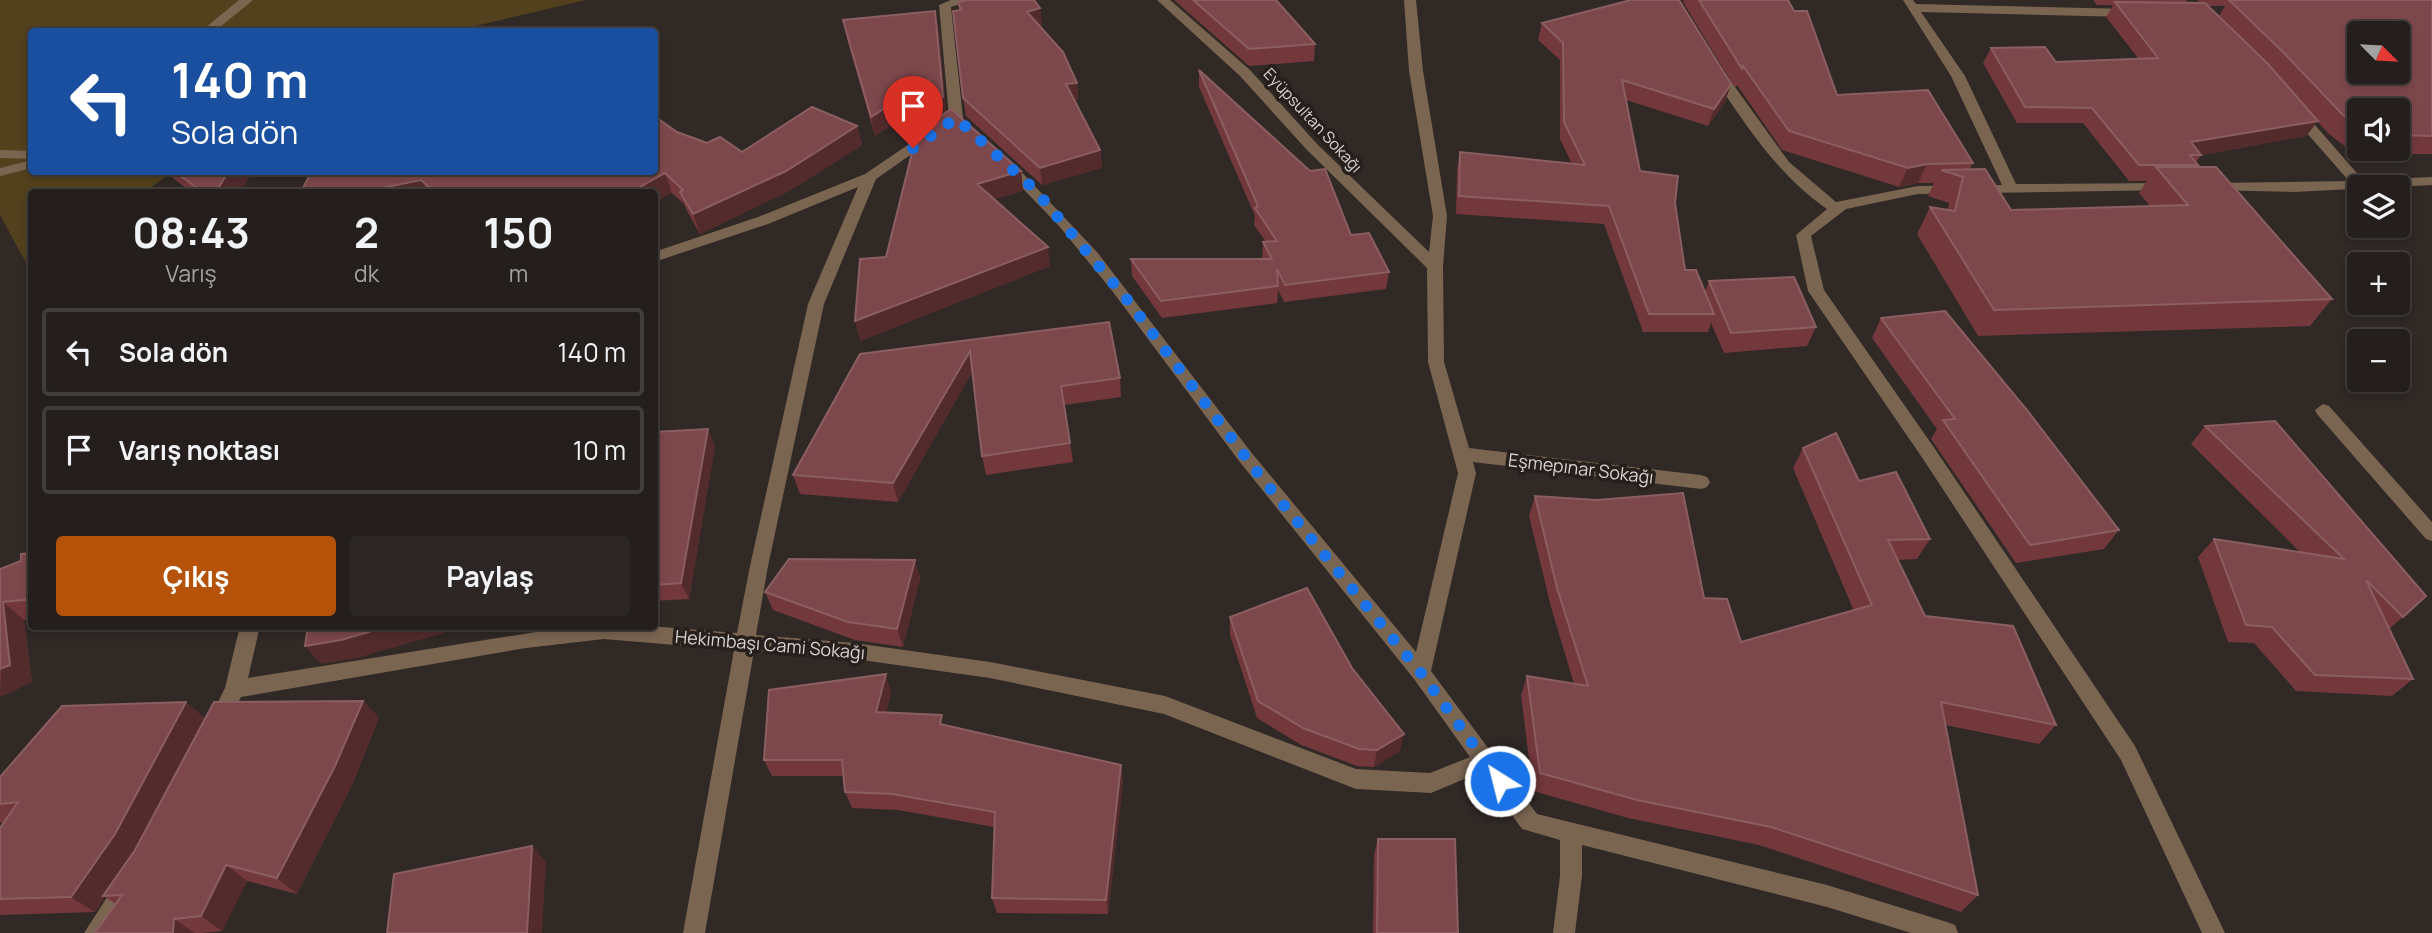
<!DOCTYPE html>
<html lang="tr">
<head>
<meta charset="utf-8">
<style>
  :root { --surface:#241f1c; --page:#2c2725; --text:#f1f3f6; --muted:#a3a2a3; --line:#413d3b; --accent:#b45309 }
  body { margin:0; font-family:Manrope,sans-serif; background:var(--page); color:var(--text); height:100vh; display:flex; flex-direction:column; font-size:26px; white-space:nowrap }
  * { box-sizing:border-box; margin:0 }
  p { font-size:23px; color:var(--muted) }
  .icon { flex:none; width:38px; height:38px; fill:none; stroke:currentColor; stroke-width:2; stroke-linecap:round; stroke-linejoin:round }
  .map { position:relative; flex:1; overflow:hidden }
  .panel { position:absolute; left:28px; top:189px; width:630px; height:441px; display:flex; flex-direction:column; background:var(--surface); border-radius:7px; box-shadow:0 4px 10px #0003,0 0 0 2px var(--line) }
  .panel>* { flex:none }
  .top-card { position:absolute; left:28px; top:28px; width:630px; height:147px; border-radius:7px; box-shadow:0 4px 10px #0003,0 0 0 2px var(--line); background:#1a4fa0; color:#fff; overflow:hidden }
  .needle { width:46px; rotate:114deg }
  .buttons { position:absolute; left:2347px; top:21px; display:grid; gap:14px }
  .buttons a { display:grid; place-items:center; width:63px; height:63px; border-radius:7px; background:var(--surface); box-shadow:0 4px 10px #0003,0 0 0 2px var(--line); font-size:35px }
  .pin { position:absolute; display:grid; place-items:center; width:60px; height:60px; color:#fff; margin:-72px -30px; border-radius:50% 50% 50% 0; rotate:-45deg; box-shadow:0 0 7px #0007 }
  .pin .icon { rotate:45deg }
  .me { position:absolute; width:77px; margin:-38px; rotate:324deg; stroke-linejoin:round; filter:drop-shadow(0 0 5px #0008) }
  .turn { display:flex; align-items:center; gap:24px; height:147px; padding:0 28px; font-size:32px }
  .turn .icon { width:91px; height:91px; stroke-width:2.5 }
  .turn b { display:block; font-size:49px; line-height:60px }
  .eta { display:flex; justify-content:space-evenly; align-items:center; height:119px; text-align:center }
  .eta b { font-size:42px; font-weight:700; line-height:49px }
  .action { display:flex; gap:14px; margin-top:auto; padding:14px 28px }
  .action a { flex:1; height:80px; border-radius:7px; background:var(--accent); color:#fff; font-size:28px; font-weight:700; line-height:80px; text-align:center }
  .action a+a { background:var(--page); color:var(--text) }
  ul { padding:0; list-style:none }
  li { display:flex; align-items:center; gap:21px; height:88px; margin:0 14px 10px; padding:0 14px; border:4px solid var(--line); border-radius:7px }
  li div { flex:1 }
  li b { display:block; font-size:26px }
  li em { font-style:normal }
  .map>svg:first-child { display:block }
</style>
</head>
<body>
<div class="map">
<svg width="2432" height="933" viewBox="0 0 2432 933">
  <rect width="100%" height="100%" fill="#302926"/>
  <path fill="#52411c" d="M 0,0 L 586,0 L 450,32 L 32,32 L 32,172 L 173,172 L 144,192 L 32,192 L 31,272 L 0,215 Z"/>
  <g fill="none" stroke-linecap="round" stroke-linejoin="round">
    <path fill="#7a6551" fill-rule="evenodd" d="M 239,0 L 253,0 L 214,32 L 200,32 Z
      M 951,0 L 974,0 L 951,7 L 963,118 L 876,179 L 824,304 L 768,566 L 756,635 L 854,643 L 990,662 L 1165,696 L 1356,769 L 1430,773 L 1470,757 L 1414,679 L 1239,461 L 1113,292 L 1059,226 L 998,163 L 1005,159 L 1010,160 L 1097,252 L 1251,452 L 1416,652 L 1458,473 L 1428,362 L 1427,268 L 1307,150 L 1240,76 L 1157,0 L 1170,0 L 1250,70 L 1317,144 L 1429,252 L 1433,216 L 1409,71 L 1404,0 L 1416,0 L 1423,71 L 1447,216 L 1443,267 L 1444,362 L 1469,448 L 1701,475 L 1707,477 L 1710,482 L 1707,487 L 1701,489 L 1473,462 L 1476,473 L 1431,671 L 1537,814 L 1827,885 L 1947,922 L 1955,925 L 1958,933 L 1911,933 L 1827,907 L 1582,845 L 1582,876 L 1575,933 L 1553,933 L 1560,876 L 1560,840 L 1522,829 L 1481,772 L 1431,793 L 1356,789 L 1164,714 L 990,678 L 854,659 L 754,651 L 705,933 L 683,933 L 734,650 L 604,639 L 526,648 L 241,697 L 225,728 L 218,731 L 211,728 L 208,722 L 225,688 L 240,626 L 260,626 L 248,678 L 573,626 L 649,626 L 737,633 L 750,566 L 808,304 L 858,187 L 768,224 L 654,262 L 654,252 L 758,217 L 865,174 L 949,117 L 939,5 Z
      M 1903,0 L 1913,0 L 1916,4 L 2131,9 L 2137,13 L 2131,17 L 1921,12 L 1965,76 L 2016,184 L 2167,183 L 2174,187 L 2172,190 L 1918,194 L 1846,209 L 1811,236 L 1824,290 L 1935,449 L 2135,746 L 2225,933 L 2202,933 L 2121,760 L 1923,459 L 1808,291 L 1796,235 L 1827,209 C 1776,174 1744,122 1710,72 L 1717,68 L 1722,69 L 1789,162 L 1836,202 L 1918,186 L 2002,185 L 1951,76 Z
      M 2296,108 L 2301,109 L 2363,180 L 2432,177 L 2432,185 L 2294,192 L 2207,190 L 2205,187 L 2212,183 L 2349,181 L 2291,115 L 2291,109 Z
      M 0,150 L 32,151 L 32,159 L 0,158 Z
      M 32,160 L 32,168 L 0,176 L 0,168 Z
      M 401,172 C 418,171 428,177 438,192 L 424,192 Z
      M 2323,404 L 2329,406 L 2432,522 L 2432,541 L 2426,539 L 2317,414 L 2315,410 Z
      M 128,874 L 136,877 L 139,885 L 108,933 L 84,933 L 120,877 Z"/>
  </g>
  <path fill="#73383c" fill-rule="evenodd" d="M 965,0 L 1034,0 L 1040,8 L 1042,25 L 1039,26 L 1077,83 L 1078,100 L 1075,100 L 1100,150 L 1102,168 L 1042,185 L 966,116 L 963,98 L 959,10 L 958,2 L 966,1 Z
    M 1174,0 L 1276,0 L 1315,44 L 1314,61 L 1249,66 Z
    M 1684,0 L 1788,0 L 1837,95 L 1973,163 L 1970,169 L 2011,210 L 2150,206 L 2139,193 L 2147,181 L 2129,181 L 2083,123 L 2017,123 L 1983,63 L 1991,48 L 2056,62 L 2138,58 L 2106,17 L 2113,5 L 2097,5 L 2093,0 L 2187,0 L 2185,3 L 2201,3 L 2197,0 L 2432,0 L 2432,154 L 2415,154 L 2352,152 L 2328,133 L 2317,121 L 2306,136 L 2201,155 L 2196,162 L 2198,165 L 2197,167 L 2332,299 L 2310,326 L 1978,336 L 1917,234 L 1930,207 L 1948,210 L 1949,203 L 1928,196 L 1934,183 L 1918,183 L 1899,187 L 1782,150 L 1737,85 L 1735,88 L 1683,2 ZM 2208,6 L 2225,6 L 2219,16 ZM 2359,110 L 2398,110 L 2398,149 L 2359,149 Z
    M 843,20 L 939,30 L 946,113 L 1021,171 L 1023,191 L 994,199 L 1050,266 L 860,341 L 925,127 L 923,105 L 875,136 L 847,39 Z
    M 1542,23 L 1731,84 L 1725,102 L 1708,126 L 1626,100 L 1640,171 L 1675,203 L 1685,270 L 1705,292 L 1709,281 L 1816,327 L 1807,346 L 1724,353 L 1711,323 L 1708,332 L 1643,332 L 1604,224 L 1456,214 L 1457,169 L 1460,152 L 1572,164 L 1560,139 L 1560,60 L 1538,40 Z
    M 1199,70 L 1351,235 L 1389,272 L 1386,289 L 1284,302 L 1278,290 L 1277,303 L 1162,318 L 1132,276 L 1131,259 L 1262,259 L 1263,242 L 1266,242 L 1254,225 L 1255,216 L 1199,87 Z
    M 857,126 L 862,145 L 791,190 L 700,234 L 687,211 L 684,204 L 672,193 L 301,192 L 412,175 L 423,175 L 416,172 L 654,172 L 677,132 L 707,143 L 742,152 Z
    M 166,172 L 252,172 L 240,192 L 191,192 L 169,175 Z
    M 1881,318 L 2119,530 L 2104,549 L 2016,563 L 1931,439 L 1937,429 L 1872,338 Z
    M 860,354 L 1120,378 L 1121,397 L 1064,405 L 1073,462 L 986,475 L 982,456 L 972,372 L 898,502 L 800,494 L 793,475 Z
    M 2205,426 L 2403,617 L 2389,629 L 2413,679 L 2392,696 L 2296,691 L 2254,643 L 2228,642 L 2198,557 L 2214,539 L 2301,553 L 2191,444 Z
    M 654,432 L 715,446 L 689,599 L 654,601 Z
    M 1803,448 L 1859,481 L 1930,539 L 1917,559 L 1897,560 L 1925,616 L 2056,725 L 2039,744 L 1945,725 L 1978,895 L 1961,912 L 1759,845 L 1628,818 L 1533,791 L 1521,695 L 1527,676 L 1574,684 L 1551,607 L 1529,516 L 1535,496 L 1704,598 L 1741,642 L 1854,611 L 1793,468 Z
    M 32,553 L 32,619 L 24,620 L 32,682 L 0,697 L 0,569 L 21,561 Z
    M 915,560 L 920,578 L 903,647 L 855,640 L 773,610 L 765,592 Z
    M 1230,617 L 1352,668 L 1400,751 L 1374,767 L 1357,766 L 1301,745 L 1257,718 L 1230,635 Z
    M 891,691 L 886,713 L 945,725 L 1123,781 L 1108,914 L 997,913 L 992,898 L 994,827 L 898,810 L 852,808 L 845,792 L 844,776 L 772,776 L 764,760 Z
    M 363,701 L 379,718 L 353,783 L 297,894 L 247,881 L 222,931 L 202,933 L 95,933 L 116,904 L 105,897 L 95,912 L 0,915 L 0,828 L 4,822 L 0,823 L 0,777 L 205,719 Z
    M 1378,839 L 1458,933 L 1373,933 L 1374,855 Z"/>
  <path fill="#532b2d" d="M 1040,8 L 1042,25 L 1029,28 L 1027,12 Z
    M 935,11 L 939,30 L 946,116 L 926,129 L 922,110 L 943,97 Z
    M 930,80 L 933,99 L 875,136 L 871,117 Z
    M 1077,83 L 1078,100 L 1068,101 L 1066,84 Z
    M 1731,84 L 1725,102 L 1708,126 L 1714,109 Z
    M 2318,121 L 2306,136 L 2201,155 L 2191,142 Z
    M 857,126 L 862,145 L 791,190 L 700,234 L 693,214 Z
    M 1100,150 L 1102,168 L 1042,185 L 1040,168 Z
    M 1927,164 L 1918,183 L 1899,187 L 1908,168 Z
    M 1021,171 L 1023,191 L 980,203 L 977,184 Z
    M 228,172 L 252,172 L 240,192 L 216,192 Z
    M 665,173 L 672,193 L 654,203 L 654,192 L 631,192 Z
    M 421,180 L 427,192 L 362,192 Z
    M 1048,247 L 1050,266 L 860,341 L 855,321 Z
    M 970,351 L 973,370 L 898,502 L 893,483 Z
    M 708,429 L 715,446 L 689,599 L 681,583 Z
    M 915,560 L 920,578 L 903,647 L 897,629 Z
    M 3,602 L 24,620 L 32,682 L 0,697 Z
    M 389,626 L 468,626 L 357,658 L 321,664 L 305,646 Z
    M 886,674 L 891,691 L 882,729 L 876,712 Z
    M 363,701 L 379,718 L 353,783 L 297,894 L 277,878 Z
    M 186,702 L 206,719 L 137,850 L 103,896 L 105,897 L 95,912 L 71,897 Z
    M 1404,734 L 1400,751 L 1374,767 L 1377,750 Z
    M 1121,765 L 1123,781 L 1108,914 L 1106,900 Z
    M 532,846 L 546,862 L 542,933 L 527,933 Z
    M 226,865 L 247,881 L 222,931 L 201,916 Z
    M 174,919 L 195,933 L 173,933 Z"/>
  <path fill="#7d484c" stroke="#8b5e61" stroke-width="2" fill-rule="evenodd" d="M 967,0 L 1034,0 L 1040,8 L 1027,12 L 1063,52 L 1077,83 L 1066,84 L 1100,150 L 1040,168 L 963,98 L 953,11 L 961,10 L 958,2 Z
    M 1193,0 L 1276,0 L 1315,44 L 1249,49 Z
    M 1631,0 L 1679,0 L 1731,84 L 1714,109 L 1622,80 L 1640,171 L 1678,176 L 1675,203 L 1685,270 L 1696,270 L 1714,314 L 1649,314 L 1609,206 L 1459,196 L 1460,152 L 1585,165 L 1564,122 L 1563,43 L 1542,23 Z
    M 1699,0 L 1788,0 L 1794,11 L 1807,11 L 1837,95 L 1928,90 L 1973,163 L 1927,164 L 1908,168 L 1789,131 L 1743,66 L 1742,69 Z
    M 2229,0 L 2432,0 L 2432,136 L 2398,135 L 2398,110 L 2359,110 L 2359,128 L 2342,114 L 2283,52 ZM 2359,33 L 2398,33 L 2398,72 L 2359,72 Z
    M 2115,2 L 2205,3 L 2268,64 L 2318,121 L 2191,142 L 2201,155 L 2190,155 L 2198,165 L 2139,165 L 2092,108 L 2025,107 L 1991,48 L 2045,47 L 2056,62 L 2158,58 Z
    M 935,11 L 943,97 L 922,110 L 930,80 L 871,117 L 843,20 Z
    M 1199,70 L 1310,171 L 1325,169 L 1351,235 L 1369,233 L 1389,272 L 1285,285 L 1277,269 L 1278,286 L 1161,301 L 1131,259 L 1272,259 L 1263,242 L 1277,241 L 1255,208 L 1258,206 Z
    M 812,107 L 857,126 L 786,171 L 693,214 L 680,192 L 683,190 L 665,173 L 631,192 L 435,192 L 421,180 L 362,192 L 301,192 L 311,172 L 408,172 L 412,175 L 429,175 L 430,172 L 654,172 L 654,116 L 677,132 L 707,143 L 720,137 L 742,152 Z
    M 951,109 L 1021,171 L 977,184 L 1048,247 L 855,321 L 860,259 L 886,257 L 917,133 Z
    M 2156,167 L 2216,167 L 2332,299 L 1994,310 L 1930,207 L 1955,211 L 1963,177 L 1941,170 L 1985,169 L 2011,210 L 2188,205 Z
    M 175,172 L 228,172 L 216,192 L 203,192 Z
    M 1794,277 L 1816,327 L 1731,333 L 1709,281 Z
    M 1945,311 L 2027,410 L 2119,530 L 2030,545 L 1943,420 L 1955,419 L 1881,318 Z
    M 1109,322 L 1120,378 L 1061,386 L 1070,443 L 982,456 L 970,351 L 893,483 L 793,475 L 860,354 Z
    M 2275,421 L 2426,596 L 2403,617 L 2366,580 L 2413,679 L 2315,675 L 2272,627 L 2246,625 L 2214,539 L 2344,559 L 2205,426 Z
    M 708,429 L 681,583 L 654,585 L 654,432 Z
    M 1836,433 L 1859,481 L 1896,472 L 1930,539 L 1888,540 L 1925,616 L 2013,626 L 2056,725 L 1941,702 L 1978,895 L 1771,827 L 1637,800 L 1540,773 L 1527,676 L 1588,686 L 1557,588 L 1535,496 L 1597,500 L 1683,493 L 1704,598 L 1727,599 L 1741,642 L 1872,605 L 1803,448 Z
    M 32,553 L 32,599 L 3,602 L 10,665 L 0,669 L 0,569 L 21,561 L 21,554 Z
    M 789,559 L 915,560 L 897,629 L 848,622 L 765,592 Z
    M 1307,588 L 1352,668 L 1404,734 L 1377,750 L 1359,749 L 1303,728 L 1258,701 L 1230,617 Z
    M 308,626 L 389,626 L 341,640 L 305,646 Z
    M 886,674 L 876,712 L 942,715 L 940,724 L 1121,765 L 1106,900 L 992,898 L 995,812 L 892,794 L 845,792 L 842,760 L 764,760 L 769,690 Z
    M 363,701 L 335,766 L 277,878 L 226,865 L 201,916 L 174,919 L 173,933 L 95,933 L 122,895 L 103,896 L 135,850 L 214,702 Z
    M 186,702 L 115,834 L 71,897 L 0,899 L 0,828 L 18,802 L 0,804 L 0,777 L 62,706 Z
    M 1378,839 L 1455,839 L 1458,933 L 1377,933 Z
    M 532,846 L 527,933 L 387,933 L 394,874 Z"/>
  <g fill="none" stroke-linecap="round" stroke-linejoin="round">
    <path stroke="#1a73e8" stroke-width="12" stroke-dasharray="0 21.6" d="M 913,148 L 956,118 L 1035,190 L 1125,297 L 1260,476 L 1421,673 L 1500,781"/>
  </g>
  <g text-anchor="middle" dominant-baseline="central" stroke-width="7" stroke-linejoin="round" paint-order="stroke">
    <g font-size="16" fill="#d7d2d0" stroke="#261f1c">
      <text transform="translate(1313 120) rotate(47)">Eyüpsultan Sokağı</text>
    </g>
    <g font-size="18" fill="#d7d2d0" stroke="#261f1c">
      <text transform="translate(1581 468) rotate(7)">Eşmepınar Sokağı</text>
      <text transform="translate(770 644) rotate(5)">Hekimbaşı Cami Sokağı</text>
    </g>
  </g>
</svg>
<div class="buttons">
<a><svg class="needle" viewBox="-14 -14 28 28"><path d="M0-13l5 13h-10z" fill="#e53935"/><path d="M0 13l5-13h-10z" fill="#a3a2a3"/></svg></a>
<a><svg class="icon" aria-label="sound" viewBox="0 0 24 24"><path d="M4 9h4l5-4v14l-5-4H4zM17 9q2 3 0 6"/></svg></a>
<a><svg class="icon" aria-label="layers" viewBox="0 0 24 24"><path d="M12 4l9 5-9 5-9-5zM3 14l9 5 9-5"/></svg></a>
<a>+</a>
<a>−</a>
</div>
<div class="pin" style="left:913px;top:148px;background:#d93025"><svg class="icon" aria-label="arrive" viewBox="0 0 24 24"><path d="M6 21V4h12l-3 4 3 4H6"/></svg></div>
<svg class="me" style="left:1500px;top:781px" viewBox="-20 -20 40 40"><circle r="17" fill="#1a73e8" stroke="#fff" stroke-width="3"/><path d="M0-11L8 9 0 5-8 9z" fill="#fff"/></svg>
<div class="top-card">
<div class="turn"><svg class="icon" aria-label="left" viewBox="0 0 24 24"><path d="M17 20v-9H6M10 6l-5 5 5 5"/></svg><div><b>140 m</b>Sola dön</div></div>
</div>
<section class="panel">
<div class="eta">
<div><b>08:43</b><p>Varış</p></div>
<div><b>2</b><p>dk</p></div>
<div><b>150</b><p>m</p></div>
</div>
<ul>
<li><svg class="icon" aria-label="left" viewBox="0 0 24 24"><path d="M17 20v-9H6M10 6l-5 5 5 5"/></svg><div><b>Sola dön</b></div><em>140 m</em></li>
<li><svg class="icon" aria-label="arrive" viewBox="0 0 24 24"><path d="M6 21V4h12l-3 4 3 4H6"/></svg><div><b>Varış noktası</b></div><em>10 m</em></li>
</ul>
<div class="action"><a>Çıkış</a><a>Paylaş</a></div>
</section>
</div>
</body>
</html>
